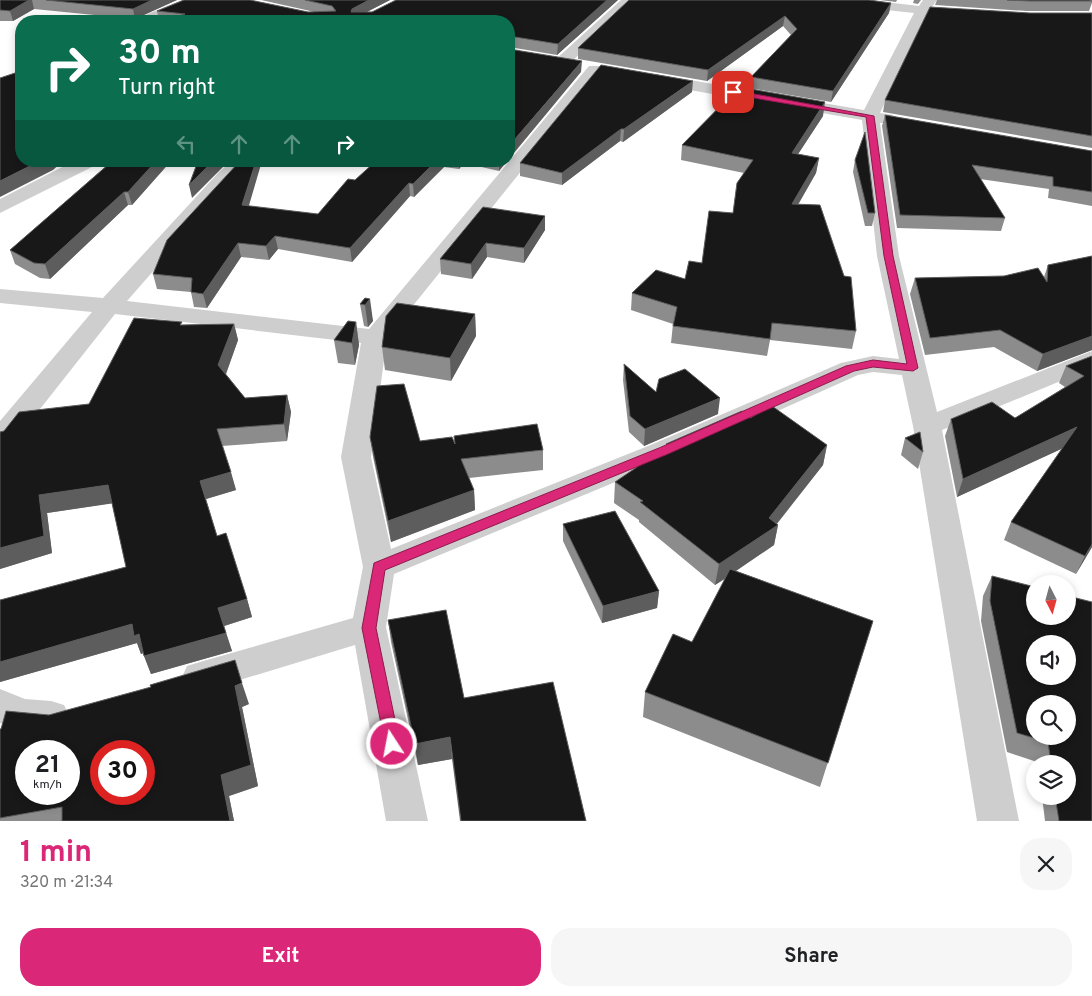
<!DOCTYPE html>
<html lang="en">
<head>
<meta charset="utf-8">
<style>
  :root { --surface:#fff; --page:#f6f6f6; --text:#202124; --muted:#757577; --accent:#db2777 }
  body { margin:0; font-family:Overpass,sans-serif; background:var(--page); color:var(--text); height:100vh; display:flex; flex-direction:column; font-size:19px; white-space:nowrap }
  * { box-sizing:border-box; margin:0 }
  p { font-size:16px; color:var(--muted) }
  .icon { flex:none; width:28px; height:28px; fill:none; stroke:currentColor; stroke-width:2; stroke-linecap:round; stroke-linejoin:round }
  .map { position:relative; height:821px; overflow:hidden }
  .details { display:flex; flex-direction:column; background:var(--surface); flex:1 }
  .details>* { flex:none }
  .guide { position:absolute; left:15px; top:15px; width:500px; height:152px; border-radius:20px; box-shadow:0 2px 8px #0003; background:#0b6e4f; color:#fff; overflow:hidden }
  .needle { width:32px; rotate:174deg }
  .buttons { position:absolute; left:1026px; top:575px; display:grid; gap:10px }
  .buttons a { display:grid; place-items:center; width:50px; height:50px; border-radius:50%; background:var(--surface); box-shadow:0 2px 8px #0003; font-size:25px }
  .speed { position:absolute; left:15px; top:740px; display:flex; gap:10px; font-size:25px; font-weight:700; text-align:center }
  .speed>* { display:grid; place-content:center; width:65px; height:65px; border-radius:50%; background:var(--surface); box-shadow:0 2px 8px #0003; line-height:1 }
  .speed small { font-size:12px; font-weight:400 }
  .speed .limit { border:8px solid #d22; background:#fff; color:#111 }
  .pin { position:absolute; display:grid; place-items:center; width:42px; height:42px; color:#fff; margin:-21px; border-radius:10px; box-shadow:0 2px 8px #0006 }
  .me { position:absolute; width:55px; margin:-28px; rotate:349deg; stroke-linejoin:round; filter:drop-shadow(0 0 4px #0008) }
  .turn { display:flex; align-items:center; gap:18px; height:105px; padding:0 20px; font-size:22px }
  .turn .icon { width:65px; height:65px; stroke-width:2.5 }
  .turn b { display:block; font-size:35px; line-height:42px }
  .lanes { display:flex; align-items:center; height:48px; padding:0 20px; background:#0003; justify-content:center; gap:25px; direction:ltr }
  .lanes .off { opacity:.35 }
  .round { display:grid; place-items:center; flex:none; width:52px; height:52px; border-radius:20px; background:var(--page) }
  .summary { display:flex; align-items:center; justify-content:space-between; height:85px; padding:0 20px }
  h1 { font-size:30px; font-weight:700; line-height:38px; color:var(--accent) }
  .action { display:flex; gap:10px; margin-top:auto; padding:10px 20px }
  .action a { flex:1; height:58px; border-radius:20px; background:var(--accent); color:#fff; font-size:20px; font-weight:700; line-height:58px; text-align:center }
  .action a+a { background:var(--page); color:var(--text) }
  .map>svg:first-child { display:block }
</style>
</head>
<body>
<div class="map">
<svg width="1092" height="821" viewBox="0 0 1092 821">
  <rect width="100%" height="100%" fill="#fff"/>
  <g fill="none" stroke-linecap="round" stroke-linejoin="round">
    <path fill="#cecece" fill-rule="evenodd" d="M 182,0 L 201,0 L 199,3 L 155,21 L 136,21 L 138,18 Z
      M 621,0 L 636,0 L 567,66 L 555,66 L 553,63 L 555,60 Z
      M 824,0 L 868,0 L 919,6 L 923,0 L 937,0 L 932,7 L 943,9 L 945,12 L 938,16 L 927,15 L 880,113 L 893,115 L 896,119 L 893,123 L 880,123 L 899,256 L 937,412 L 1092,351 L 1092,368 L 942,430 L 1019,821 L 977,821 L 913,426 L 902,375 L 873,372 L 858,375 L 673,458 L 394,574 L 386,627 L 428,821 L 386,821 L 355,645 L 200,692 L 187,688 L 182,677 L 187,666 L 200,662 L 353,618 L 363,567 L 341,457 L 361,343 L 115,314 L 10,447 L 0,449 L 0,421 L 92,312 L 0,303 L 0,289 L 103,298 L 219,172 L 232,161 L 253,161 L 233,180 L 127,301 L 369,329 L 589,66 L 601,66 L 603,69 L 601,72 L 387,338 L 371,457 L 391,549 L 653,444 L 841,363 L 873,356 L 899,359 L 877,256 L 862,120 L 655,84 L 647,79 L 655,74 L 864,110 L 914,13 L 831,4 Z
      M 74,161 L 98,161 L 96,165 L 0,213 L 0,199 Z
      M 0,689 L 25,699 L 51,701 L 64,705 L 70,717 L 64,729 C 42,736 21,732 0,723 Z"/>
  </g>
  <path fill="#8c8c8c" d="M 0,0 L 177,0 L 135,19 L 34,9 L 13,21 L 0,21 Z
    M 261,0 L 390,0 L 367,12 L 618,0 L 557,55 L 509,47 L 509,21 L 159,21 L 157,11 L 315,12 Z
    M 629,0 L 891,3 L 889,13 L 831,102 L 749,88 L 751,77 L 791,35 L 783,26 L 707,81 L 578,59 L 578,48 Z
    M 880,0 L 897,0 L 896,2 Z
    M 914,0 L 921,0 L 918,4 L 913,3 Z
    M 937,0 L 1089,0 L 1092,1 L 1092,3 L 1089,11 L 1027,11 L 935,5 Z
    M 1030,13 L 1092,13 L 1092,148 L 883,112 L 885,100 Z
    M 692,92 L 623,142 L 620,141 L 562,185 L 520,176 L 520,163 Z
    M 885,115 L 1092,151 L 1092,206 L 1048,198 L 1049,189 L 980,179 L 1005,218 L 1001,231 L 897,228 L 882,126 Z
    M 823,116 L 798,154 L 819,158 L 816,173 L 798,205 L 856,331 L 852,349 L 770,340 L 767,356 L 671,343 L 673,324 L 631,310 L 632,293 L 685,279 L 702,263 L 733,213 L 744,173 L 681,160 L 682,145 Z
    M 855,160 L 875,213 L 872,226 L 865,226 L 853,172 Z
    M 100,161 L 171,161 L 132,205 L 128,205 L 50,279 L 40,278 L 15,264 L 10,250 L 105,167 Z
    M 274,161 L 289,161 L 288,162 Z
    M 376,161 L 507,161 L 499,171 L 464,163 L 459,169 L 444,167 L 414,197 L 410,196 L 352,262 L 278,249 L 269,260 L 241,257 L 207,308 L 194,307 L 191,292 L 157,289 L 153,274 L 249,206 L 318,214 Z
    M 545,216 L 545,230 L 524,263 L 487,257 L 472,279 L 441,274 L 440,259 Z
    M 1092,256 L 1092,350 L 1037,371 L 994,347 L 925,355 L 910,294 L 915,278 L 1044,277 L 1048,265 Z
    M 365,298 L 373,321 L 368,327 L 364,326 L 360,304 Z
    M 475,314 L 476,336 L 451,381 L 385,370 L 382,347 Z
    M 356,322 L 359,345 L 355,365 L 338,363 L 334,340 Z
    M 234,324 L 238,340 L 226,374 L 245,398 L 287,395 L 291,412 L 287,441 L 222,446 L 236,490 L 206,499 L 217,536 L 247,599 L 252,617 L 224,626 L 232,651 L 151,674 L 143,653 L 141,654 L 137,643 L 0,682 L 0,600 L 126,567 L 112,503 L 47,513 L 52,553 L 0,569 L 0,432 L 89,404 L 182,325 Z
    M 1092,356 L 1092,547 L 1076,574 L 1004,540 L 1011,522 L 1063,448 L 957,497 L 945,436 L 951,419 L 1015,418 L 1065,387 L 1059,383 L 1066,366 Z
    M 624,364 L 656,392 L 718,414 L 644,446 L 629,432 L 623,380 Z
    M 750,418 L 827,445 L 823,465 L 777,524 L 778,525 L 774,545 L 736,571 L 873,621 L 820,787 L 643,717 L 645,692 L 692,642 L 725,579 L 715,585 L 639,522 L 639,520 L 614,503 L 615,482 L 665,448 L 666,444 Z
    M 370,437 L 420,441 L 454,442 L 543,450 L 543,470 L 469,478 L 474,490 L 475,510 L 391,542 L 373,457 Z
    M 905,438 L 923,452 L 918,469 L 901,455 Z
    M 563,524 L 659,591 L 657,608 L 602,623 L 563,541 Z
    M 992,576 L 1092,821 L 1045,821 L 1042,796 L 1068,796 L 1068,764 L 1038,764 L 1037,762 L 1007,752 L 981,621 L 983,596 Z
    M 388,620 L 464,698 L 586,821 L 460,821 L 452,759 L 418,765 L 391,642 Z
    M 249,704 L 242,707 L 258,786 L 229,796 L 234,821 L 0,821 L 0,729 L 49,715 Z"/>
  <path fill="#5d5d5d" d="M 29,0 L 32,0 L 34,9 L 13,21 L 10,11 Z
    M 152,0 L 177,0 L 135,19 L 133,9 Z
    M 369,0 L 390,0 L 353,19 L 351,12 L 352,9 Z
    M 607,0 L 618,0 L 557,55 L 558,44 Z
    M 891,3 L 889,13 L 831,102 L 833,91 Z
    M 785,16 L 783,26 L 707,81 L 708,70 Z
    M 582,61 L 581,72 L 509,159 L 509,146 Z
    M 693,81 L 692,92 L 623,142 L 624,129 Z
    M 825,102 L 823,116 L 789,168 L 792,153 Z
    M 621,129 L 620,141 L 562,185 L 562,173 Z
    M 819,158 L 816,173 L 789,220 L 792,204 Z
    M 40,161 L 63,161 L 53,170 L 0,197 L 0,181 Z
    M 156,161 L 171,161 L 132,205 L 128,192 Z
    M 213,161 L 229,161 L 192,198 L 189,185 Z
    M 256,161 L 262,161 L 245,219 L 242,205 Z
    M 436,161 L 443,161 L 444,167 L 414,197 L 413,184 Z
    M 459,161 L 464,161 L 464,163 L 459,169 Z
    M 499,161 L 507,161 L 499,171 Z
    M 409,183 L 410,196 L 352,262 L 350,248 Z
    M 124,192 L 128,205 L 50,279 L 45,264 Z
    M 545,216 L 545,230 L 524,263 L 524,248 Z
    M 275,236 L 278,249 L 269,260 L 266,246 Z
    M 238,243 L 241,257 L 207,308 L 203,294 Z
    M 486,243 L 487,257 L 472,279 L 471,264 Z
    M 370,299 L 373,321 L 368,327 L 365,305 Z
    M 475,314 L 476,336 L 451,381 L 450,358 Z
    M 356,322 L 359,345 L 355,365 L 352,343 Z
    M 234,324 L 238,340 L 223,382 L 218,365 Z
    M 1092,336 L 1092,350 L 1037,371 L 1043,354 Z
    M 287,395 L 291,412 L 287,441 L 284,424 Z
    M 720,398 L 718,414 L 644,446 L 645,429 Z
    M 1077,427 L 1070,445 L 957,497 L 963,479 Z
    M 827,445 L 823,465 L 774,527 L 778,525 L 774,545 L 715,585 L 719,564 L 769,518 Z
    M 231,472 L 236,490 L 206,499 L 200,481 Z
    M 108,485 L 115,503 L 47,513 L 52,553 L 0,569 L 0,548 L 39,495 Z
    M 474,490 L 475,510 L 391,542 L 388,521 Z
    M 1092,544 L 1092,547 L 1076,574 L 1085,556 Z
    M 659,591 L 657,608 L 602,623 L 603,606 Z
    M 247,599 L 252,617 L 224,626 L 218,608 Z
    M 132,624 L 139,634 L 146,652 L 141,654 L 137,643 L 0,682 L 0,662 Z
    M 226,633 L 232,651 L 151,674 L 144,656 Z
    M 242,683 L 249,704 L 242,707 L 258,786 L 229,796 L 234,821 L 230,821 L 221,775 L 235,686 Z
    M 450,737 L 452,759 L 418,765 L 415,744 Z"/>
  <path fill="#181818" stroke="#5d5d5d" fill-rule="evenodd" d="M 0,0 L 29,0 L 10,11 L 0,10 Z
    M 46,0 L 152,0 L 133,9 Z
    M 184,0 L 250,0 L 308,12 L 336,11 L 332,6 L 305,0 L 369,0 L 352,9 L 351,12 L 372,12 L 396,0 L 607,0 L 558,44 L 509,36 L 509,21 L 159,21 L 185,14 L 157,11 Z
    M 629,0 L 869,0 L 891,3 L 833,91 L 751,77 L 797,29 L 785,16 L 708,70 L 578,48 Z
    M 1007,0 L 1089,0 L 1092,1 L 1030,1 Z
    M 930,7 L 1030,13 L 1092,13 L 1092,136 L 885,100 Z
    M 509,49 L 582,61 L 509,146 Z
    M 601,65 L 693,81 L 624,129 L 621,129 L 562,173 L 520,163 Z
    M 21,68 L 21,161 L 40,161 L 0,181 L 0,78 L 18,72 L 19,69 Z
    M 739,87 L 825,102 L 792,153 L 819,158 L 792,204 L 820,205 L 844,276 L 851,277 L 856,331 L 772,323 L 770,339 L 673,326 L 677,307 L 632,293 L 656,270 L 685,279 L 689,261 L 702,263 L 709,211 L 733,213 L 737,183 L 753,160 L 682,145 Z
    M 885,115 L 1092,151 L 1092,192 L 1053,186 L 1053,177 L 972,165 L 1005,218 L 900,215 Z
    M 865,132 L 875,213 L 868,213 L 855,160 Z
    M 107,161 L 156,161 L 128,192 L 124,192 L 45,264 L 34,263 L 10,250 L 109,164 Z
    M 198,161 L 213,161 L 189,185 Z
    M 240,161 L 256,161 L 242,205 L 318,214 L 348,179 L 355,180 L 376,161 L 436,161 L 413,184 L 409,183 L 350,248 L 275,236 L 266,246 L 238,243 L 203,294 L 191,292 L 192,278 L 153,274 L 167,240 Z
    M 483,207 L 545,216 L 524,248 L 486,243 L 471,264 L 440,259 Z
    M 1092,256 L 1092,336 L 1043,354 L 1000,330 L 930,338 L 915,278 L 1004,276 L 1038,268 L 1047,282 L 1048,265 Z
    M 365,298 L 370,299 L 365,305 L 360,304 Z
    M 397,303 L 475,314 L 450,358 L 382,347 L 386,316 Z
    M 134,318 L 182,322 L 180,325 L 234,324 L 218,365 L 245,398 L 287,395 L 284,424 L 217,429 L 231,472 L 200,481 L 217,536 L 226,533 L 247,599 L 218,608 L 226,633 L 144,656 L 139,634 L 134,636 L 132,624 L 0,662 L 0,600 L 126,567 L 108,485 L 39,495 L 44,536 L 0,548 L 0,432 L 4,431 L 19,412 L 89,404 Z
    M 348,321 L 356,322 L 352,343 L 334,340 Z
    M 1092,356 L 1092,544 L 1085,556 L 1011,522 L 1077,427 L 963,479 L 951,419 L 992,402 L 1015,418 L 1084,376 L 1066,366 Z
    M 624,364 L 656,392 L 659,379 L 685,369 L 720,398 L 645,429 L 630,416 Z
    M 404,384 L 420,441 L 452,437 L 455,444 L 454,436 L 537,424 L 543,450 L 461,459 L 474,490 L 388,521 L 370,437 L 377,386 Z
    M 772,406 L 827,445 L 769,518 L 778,525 L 719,564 L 640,502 L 643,501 L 615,482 L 668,446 L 666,444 L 742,411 L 750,418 Z
    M 920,432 L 923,452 L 905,438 Z
    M 615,511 L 659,591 L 603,606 L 563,524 Z
    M 730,569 L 873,621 L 828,763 L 645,692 L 673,634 L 692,642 Z
    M 992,576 L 1035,587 L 1035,616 L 1068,616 L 1068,596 L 1092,602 L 1092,821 L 1059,821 L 1055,796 L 1068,796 L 1068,764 L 1051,764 L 1048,742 L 1017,733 L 990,601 ZM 1035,644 L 1068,644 L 1068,676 L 1035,676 ZM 1035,704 L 1068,704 L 1068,736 L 1035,736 Z
    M 446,610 L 464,698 L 553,682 L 586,821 L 461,821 L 450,737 L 415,744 L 388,620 Z
    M 235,660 L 242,683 L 235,686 L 251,765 L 221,775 L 230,821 L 62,821 L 62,807 L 0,818 L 0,729 L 1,729 L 6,711 L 49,715 L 151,687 L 150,685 ZM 26,751 L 69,751 L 69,794 L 26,794 ZM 101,751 L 144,751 L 144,794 L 101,794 Z"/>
  <path fill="#db2777" stroke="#8e194d" d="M 733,90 L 874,116 L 893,256 L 918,368 L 913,371 L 873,367 L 854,371 L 668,454 L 385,570 L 376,628 L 400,744 L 397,749 L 392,751 L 386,749 L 362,628 L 374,563 L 659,448 L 846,366 L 873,360 L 907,364 L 884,256 L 866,117 L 730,94 Z"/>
</svg>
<div class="buttons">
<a><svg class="needle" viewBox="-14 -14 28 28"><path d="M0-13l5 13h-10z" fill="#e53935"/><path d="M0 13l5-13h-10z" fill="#757577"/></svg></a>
<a><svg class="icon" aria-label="sound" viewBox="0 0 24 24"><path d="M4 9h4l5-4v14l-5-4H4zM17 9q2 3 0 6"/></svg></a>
<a><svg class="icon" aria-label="search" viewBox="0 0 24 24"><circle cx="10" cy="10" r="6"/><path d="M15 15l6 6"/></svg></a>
<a><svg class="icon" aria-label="layers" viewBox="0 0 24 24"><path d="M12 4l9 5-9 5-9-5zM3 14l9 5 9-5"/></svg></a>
</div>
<div class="speed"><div>21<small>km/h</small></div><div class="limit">30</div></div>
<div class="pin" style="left:733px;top:92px;background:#d93025"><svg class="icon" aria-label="arrive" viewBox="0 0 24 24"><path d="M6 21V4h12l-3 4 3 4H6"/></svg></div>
<svg class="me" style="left:392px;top:744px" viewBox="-20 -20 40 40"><circle r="17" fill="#db2777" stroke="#fff" stroke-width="3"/><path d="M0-11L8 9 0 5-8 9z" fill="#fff"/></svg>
<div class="guide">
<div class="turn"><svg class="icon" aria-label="right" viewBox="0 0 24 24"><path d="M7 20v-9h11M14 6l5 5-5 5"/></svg><div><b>30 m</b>Turn right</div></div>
<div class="lanes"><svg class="icon off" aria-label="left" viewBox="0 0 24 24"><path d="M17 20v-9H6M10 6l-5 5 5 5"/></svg><svg class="icon off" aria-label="ahead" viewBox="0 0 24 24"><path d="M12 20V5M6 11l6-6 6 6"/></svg><svg class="icon off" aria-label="ahead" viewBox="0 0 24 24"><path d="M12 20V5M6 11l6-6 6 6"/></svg><svg class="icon" aria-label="right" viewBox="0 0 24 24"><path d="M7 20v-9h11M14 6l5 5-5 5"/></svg></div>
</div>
</div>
<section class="details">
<div class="summary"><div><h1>1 min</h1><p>320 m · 21:34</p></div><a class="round"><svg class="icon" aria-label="close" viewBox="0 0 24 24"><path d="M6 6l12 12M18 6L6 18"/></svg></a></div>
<div class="action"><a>Exit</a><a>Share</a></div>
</section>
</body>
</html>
